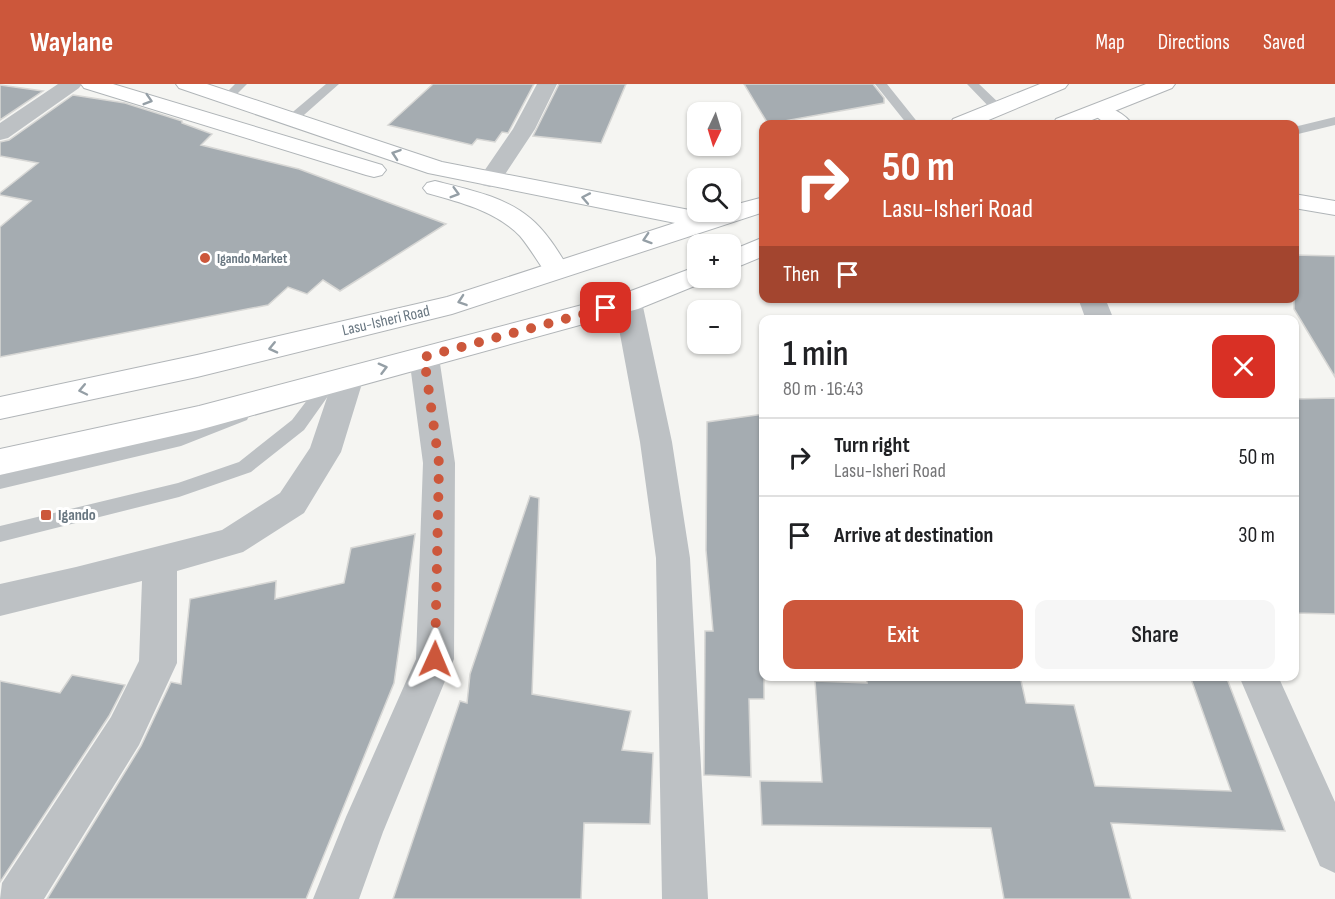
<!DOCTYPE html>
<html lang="en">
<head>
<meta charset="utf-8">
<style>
  :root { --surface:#fff; --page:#f6f6f6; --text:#202124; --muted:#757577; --line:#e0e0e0; --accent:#cc573b }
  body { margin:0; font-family:"Sofia Sans Condensed",sans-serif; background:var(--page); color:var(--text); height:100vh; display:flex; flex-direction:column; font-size:22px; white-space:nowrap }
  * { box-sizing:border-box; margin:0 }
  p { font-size:20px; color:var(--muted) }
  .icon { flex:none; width:33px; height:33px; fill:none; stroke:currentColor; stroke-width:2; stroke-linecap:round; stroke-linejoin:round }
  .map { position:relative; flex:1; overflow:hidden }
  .drawer { position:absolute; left:759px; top:231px; width:540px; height:366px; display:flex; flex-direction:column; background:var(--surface); border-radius:12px; box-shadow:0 2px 4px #0004 }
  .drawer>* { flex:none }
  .banner { position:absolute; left:759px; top:36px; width:540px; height:183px; border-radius:12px; box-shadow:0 2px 4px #0004; background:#cc573b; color:#fff; overflow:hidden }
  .needle { width:39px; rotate:184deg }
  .controls { position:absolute; left:687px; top:18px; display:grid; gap:12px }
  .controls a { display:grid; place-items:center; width:54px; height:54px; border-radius:12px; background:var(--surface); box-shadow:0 2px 4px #0004; font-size:30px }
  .pin { position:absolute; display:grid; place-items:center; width:51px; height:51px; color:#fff; margin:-26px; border-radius:12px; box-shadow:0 3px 9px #0006 }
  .me { position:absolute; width:66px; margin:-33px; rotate:1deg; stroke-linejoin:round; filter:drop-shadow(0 0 4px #0008) }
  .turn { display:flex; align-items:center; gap:21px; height:126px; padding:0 24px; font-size:27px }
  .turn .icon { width:78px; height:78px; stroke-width:2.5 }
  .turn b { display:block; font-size:42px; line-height:51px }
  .then { display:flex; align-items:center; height:57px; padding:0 24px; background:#0003; gap:12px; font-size:22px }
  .round { display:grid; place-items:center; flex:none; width:63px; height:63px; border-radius:12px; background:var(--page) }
  .summary { display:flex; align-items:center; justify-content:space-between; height:102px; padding:0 24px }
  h1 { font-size:36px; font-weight:600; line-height:45px }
  .button { display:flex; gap:12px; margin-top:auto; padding:12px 24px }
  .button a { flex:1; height:69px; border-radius:12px; background:var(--accent); color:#fff; font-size:24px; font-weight:600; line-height:69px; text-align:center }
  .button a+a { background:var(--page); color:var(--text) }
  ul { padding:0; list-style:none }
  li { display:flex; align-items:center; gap:18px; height:78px; padding:0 24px; border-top:2px solid var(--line) }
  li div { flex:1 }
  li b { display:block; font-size:22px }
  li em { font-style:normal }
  header { display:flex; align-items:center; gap:36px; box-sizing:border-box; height:84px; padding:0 30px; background:var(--accent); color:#fff }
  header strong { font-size:28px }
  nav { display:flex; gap:33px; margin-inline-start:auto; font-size:21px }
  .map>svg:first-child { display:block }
</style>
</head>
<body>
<header>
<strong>Waylane</strong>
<nav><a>Map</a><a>Directions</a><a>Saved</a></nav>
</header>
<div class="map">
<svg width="1335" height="815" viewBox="0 0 1335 815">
  <rect width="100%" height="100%" fill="#f5f5f2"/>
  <path fill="#a5acb1" stroke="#d7d7d5" stroke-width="1.5" d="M 433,0 L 534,0 L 508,49 L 502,48 L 495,58 L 477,55 L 472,61 L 388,41 Z
    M 559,0 L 626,0 L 601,59 L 533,52 Z
    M 744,0 L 873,0 L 884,14 L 884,19 L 768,40 Z
    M 0,1 L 43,7 L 0,36 Z
    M 73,11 L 125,19 L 182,37 L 182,39 L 212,50 L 201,61 L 299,85 L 446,140 L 340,207 L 323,196 L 307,210 L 288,203 L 268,221 L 0,273 L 0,143 L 31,117 L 0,111 L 0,109 L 38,79 L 0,72 L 0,58 L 9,56 Z
    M 1294,171 L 1335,172 L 1335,293 L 1294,225 Z
    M 1335,314 L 1335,530 L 1294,529 L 1294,315 Z
    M 764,330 L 764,615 L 749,615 L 751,693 L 704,691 L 705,547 L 713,547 L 706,466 L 707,338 Z
    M 530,412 L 539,414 L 532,610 L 631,627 L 622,666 L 653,669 L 650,740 L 584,739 L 581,815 L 393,815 L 460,617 L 467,619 L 470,590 Z
    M 415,450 L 394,599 L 306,815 L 47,815 L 141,662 L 171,598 L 181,600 L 190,515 L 276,497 L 275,515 L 344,499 L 351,464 Z
    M 72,591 L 125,601 L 109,632 L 0,798 L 0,597 L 60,609 Z
    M 866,592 L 1020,592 L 1026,619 L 1074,621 L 1095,702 L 1231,707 L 1190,592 L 1226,592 L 1285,747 L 1111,739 L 1131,815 L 1004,815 L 991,744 L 762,741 L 760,697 L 822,698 L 815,597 L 867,599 Z"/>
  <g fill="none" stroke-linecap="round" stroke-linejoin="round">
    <defs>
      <path id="secondary" d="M 81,0 L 113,0 L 382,81 L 386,86 L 382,91 L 374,93 L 366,91 L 84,4 Z
        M 176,0 L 207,0 L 442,78 L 705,129 L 714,132 L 718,137 L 714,142 L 705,145 L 428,89 L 179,4 Z
        M 1100,20 C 1111,23 1125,30 1132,40 L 1106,40 L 1089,27 L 1092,22 Z
        M 435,97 C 466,105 504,112 530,134 C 546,147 558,167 569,185 L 565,191 L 556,194 L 547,191 C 538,178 530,164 520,152 C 496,127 459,118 427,109 L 423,104 L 427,99 Z
        M 1294,110 L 1335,117 L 1335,131 L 1294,124 Z"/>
      <path id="primary" d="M 1040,0 L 1068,0 L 1065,4 L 979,40 L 950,40 L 953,35 Z
        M 1146,0 L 1175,0 L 1172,4 L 1082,40 L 1053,40 L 1056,35 Z
        M 764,113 L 764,128 L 452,230 L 197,293 L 0,335 L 0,313 L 197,271 L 447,213 L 696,132 L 711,128 L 730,128 L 730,122 Z
        M 764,153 L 764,172 L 730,186 L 730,167 Z
        M 698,182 L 698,194 L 710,194 L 707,197 L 638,225 L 199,346 L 0,391 L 0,365 L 199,322 L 620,211 Z"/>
    </defs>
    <use href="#secondary" stroke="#b0b5b8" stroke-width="2"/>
    <use href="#primary" stroke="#b1b5b8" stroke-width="2"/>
    <path fill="#bdc1c4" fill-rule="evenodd" d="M 235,0 L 247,0 L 231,16 L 223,16 L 223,12 Z
      M 326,0 L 339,0 L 296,38 L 288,38 L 288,32 Z
      M 875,0 L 887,0 L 919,40 L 907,40 Z
      M 967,0 L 979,0 L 1002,22 L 1002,28 L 994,28 Z
      M 1335,33 L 1335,41 L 1294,51 L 1294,43 Z
      M 330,292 L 336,294 L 338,298 L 304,346 L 251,388 L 179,413 L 0,458 L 0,442 L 178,399 L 239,378 L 292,336 L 324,294 Z
      M 241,326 L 247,328 L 249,332 L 247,336 L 181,362 L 0,405 L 0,391 L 178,349 Z"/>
    <path fill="#bdc1c4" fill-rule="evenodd" d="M 58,0 L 82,0 L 79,4 L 8,54 L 0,56 L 0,39 Z
      M 537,0 L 557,0 L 535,45 L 498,101 L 490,103 L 482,101 L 478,96 L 513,45 Z
      M 628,209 L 638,211 L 642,218 L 672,358 L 690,474 L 708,815 L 662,815 L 656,474 L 640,358 L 614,218 L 618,211 Z
      M 1078,214 L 1105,214 L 1114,236 L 1086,236 Z
      M 424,263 L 434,266 L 439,273 L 455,379 L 454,575 L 383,748 L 359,815 L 313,815 L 346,733 L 416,575 L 423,379 L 409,273 L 414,266 Z
      M 349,282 L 359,285 L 364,293 L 341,368 L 304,429 L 243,468 L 177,487 L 177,579 L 139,661 L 44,815 L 0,815 L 2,799 L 111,633 L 139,577 L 142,497 L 0,532 L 0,500 L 76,483 L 222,446 L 280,409 L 310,364 L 334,293 L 339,285 Z
      M 1239,592 L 1278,592 L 1335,718 L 1335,789 L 1320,782 Z"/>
    <use href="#secondary" fill="#fff" fill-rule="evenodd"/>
    <use href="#primary" fill="#fff" fill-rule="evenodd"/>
  </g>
  <defs><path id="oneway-chevron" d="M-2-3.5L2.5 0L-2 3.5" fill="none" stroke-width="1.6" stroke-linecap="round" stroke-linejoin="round" transform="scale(1.5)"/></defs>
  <g stroke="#959fa6">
    <use href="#oneway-chevron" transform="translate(148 16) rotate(17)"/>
    <use href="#oneway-chevron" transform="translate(396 70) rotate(-161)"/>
    <use href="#oneway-chevron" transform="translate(455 109) rotate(16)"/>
    <use href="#oneway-chevron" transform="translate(586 114) rotate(-169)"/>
    <use href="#oneway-chevron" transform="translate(647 155) rotate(162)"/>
    <use href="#oneway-chevron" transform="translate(462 217) rotate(161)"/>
    <use href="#oneway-chevron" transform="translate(273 264) rotate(167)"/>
    <use href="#oneway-chevron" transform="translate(383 284) rotate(-15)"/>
    <use href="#oneway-chevron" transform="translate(83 306) rotate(168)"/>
  </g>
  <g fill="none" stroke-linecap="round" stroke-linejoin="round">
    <path stroke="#cc573b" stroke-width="10" stroke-dasharray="0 18" d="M 435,575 L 439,379 L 424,273 L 606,224"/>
  </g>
  <g fill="#cc573b" stroke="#fff" stroke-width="2">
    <circle cx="205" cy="174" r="6"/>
    <rect x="40" y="425" width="12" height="12" rx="3"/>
  </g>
  <g text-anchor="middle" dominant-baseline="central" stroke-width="6" stroke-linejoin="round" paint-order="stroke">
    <g font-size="14" font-weight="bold" fill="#687680" stroke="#fff" text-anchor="start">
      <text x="217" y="174">Igando Market</text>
    </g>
    <g font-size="16" fill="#687680" stroke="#fff">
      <text transform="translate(386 237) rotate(-13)">Lasu-Isheri Road</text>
    </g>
    <g font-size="16" font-weight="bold" fill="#687680" stroke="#fff" text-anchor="start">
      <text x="58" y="431">Igando</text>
    </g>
  </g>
</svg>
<div class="controls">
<a><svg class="needle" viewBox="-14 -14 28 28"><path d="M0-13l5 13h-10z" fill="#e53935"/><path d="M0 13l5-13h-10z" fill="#757577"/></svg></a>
<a><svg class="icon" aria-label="search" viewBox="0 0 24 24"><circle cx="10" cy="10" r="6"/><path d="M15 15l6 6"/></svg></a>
<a>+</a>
<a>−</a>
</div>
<div class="pin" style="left:606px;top:224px;background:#d93025"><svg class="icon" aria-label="arrive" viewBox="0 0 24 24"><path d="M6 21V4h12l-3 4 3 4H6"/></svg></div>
<svg class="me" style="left:435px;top:575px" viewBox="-20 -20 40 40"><path d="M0-17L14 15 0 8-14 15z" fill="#cc573b" stroke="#fff" stroke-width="4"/></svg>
<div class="banner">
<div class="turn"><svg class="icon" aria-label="right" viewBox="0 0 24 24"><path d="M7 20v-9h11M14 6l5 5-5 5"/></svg><div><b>50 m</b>Lasu-Isheri Road</div></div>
<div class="then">Then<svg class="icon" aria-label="arrive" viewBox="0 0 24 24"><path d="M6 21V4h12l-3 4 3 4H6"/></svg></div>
</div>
<section class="drawer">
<div class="summary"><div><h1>1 min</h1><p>80 m · 16:43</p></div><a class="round" style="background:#d93025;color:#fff"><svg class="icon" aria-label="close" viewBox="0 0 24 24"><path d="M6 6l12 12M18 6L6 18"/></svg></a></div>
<ul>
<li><svg class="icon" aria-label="right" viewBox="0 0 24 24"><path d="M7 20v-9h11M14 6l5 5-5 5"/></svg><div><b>Turn right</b><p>Lasu-Isheri Road</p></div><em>50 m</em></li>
<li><svg class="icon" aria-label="arrive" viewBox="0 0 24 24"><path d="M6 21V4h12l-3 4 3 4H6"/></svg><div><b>Arrive at destination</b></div><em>30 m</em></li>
</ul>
<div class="button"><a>Exit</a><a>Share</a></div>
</section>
</div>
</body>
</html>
